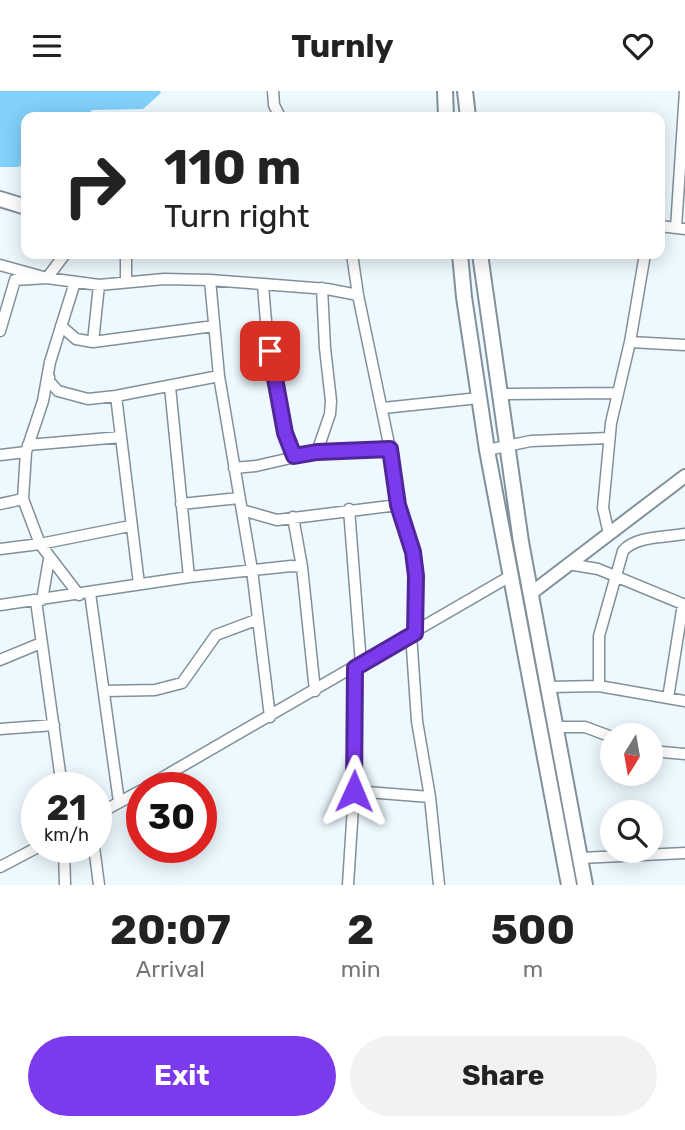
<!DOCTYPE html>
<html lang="en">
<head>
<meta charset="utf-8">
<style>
  :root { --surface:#fff; --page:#f2f2f2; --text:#222; --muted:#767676; --accent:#7c3aed }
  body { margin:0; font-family:Rubik,sans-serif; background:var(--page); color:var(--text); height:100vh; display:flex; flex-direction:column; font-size:26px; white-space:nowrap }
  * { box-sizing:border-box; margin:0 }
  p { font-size:23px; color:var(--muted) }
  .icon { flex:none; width:38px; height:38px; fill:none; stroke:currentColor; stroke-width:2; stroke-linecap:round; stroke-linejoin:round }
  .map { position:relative; height:794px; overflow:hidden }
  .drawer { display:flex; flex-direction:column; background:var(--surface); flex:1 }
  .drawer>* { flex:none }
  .top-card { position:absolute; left:21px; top:21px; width:644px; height:147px; border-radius:14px; box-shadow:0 4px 18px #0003; background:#fff; color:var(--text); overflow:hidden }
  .needle { width:46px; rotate:191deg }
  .controls { position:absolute; left:600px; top:632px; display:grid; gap:14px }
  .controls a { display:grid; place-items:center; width:63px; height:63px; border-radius:50%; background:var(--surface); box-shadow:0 4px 18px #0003; font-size:35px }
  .speed { position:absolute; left:21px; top:681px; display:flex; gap:14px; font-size:35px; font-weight:700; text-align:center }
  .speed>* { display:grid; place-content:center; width:91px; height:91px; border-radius:50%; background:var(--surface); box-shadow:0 4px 18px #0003; line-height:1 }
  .speed small { font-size:18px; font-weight:400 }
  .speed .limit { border:10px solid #d22; background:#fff; color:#111 }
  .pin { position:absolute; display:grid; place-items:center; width:60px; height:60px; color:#fff; margin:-30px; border-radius:14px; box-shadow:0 4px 10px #0006 }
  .me { position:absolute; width:77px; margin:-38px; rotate:1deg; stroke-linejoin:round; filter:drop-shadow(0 0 5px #0008) }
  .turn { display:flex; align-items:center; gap:24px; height:147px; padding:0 28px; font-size:32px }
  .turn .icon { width:91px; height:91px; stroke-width:2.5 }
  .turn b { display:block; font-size:49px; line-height:60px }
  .eta { display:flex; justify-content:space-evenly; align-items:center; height:119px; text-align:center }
  .eta b { font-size:42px; font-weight:700; line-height:49px }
  .cta { display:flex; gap:14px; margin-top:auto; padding:14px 28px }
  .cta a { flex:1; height:80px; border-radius:42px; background:var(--accent); color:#fff; font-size:28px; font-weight:700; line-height:80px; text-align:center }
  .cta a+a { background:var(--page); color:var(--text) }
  header { display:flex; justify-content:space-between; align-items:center; height:91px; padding:0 28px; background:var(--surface); font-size:32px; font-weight:700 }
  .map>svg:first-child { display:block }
</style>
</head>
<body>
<header><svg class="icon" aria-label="menu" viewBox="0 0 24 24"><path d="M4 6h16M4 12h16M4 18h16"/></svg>Turnly<svg class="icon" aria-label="heart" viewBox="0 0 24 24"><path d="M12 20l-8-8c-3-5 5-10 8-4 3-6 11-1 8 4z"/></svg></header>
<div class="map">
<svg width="685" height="794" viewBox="0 0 685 794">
  <rect width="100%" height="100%" fill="#edf9ff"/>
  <path fill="#81d1fc" d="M 0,0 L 160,0 L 161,2 L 143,18 L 92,19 L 86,26 L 26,26 L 26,71 L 18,76 L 0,76 Z"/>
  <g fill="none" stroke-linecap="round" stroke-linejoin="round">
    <defs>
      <path id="minor" d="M 273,0 L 274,14 L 280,26
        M 660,135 L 685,138
        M 676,137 L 685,0
        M 126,163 L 126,191
        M 352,163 L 358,204 L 390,358 L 398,414 L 413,461 L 416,485 L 414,542
        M 0,174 L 47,187 L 99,194 L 164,188 L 210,189 L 327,198 L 358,204
        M 210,189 L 219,285 L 252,479 L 270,626
        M 263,193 C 267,250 273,312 294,365
        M 61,235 L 76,248 L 93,251 L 214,235
        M 0,240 L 15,189 L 47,187 L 65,163
        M 93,251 L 99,194
        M 630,251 L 685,254
        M 49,286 L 49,290 L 58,300 L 88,308 L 116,305 L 219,285
        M 170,296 L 189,486
        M 498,303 L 618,302
        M 116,305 L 139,493
        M 383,317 L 479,307
        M 28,354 L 121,346
        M 487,359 L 531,350 L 609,347
        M 317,361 L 330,323 L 331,310 L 325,257 L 322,197
        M 0,364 L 26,361
        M 234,377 L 256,375 L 317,361 L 390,358
        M 23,408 L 40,453 L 79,504
        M 0,413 L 23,408 L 26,361 L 43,310 L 50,271 L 75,191
        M 181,413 L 239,407
        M 349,418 L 361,573
        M 242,419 L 277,429 L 398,414
        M 293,426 L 302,476 L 315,600
        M 609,443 L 603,417 L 611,332 L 630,251 L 645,163
        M 0,458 L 40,453 L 130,435
        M 568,473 L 598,478 L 685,514
        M 90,502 L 119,711
        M 42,509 L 49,468
        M 36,510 L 62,696
        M 0,514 L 189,486 L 291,475 L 302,476
        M 411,543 L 417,630 L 430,706 L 439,794
        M 0,569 L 41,552
        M 599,595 L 599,545 L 623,460 C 635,445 667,446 685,443
        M 549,596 L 599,595 L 685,610
        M 104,600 L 155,599 L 182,592 L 216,544 L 256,529
        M 668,607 L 683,513
        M 556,636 L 585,636 L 612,646
        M 0,638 L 54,634
        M 651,660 L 685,663
        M 146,696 L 512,484
        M 354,700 L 430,706
        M 96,724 L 142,699
        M 64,756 L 65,794
        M 94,756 L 99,794
        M 580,767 L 685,762
        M 0,776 L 38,756
        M 348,794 L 355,684 L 355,577"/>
      <path id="tertiary" d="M 530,503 L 685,385"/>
      <path id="primary" d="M 445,0 L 446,26
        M 465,0 L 468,26
        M 0,108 L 26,116
        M 460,163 L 464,206 L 487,359 L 569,794
        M 480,163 L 521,451 L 585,794"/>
    </defs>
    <use href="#minor" stroke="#80919b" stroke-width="13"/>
    <use href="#tertiary" stroke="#80919b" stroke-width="16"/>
    <use href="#primary" stroke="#80919b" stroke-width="18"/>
    <use href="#minor" stroke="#fff" stroke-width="10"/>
    <use href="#tertiary" stroke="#fff" stroke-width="12"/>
    <use href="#primary" stroke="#fff" stroke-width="14"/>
  </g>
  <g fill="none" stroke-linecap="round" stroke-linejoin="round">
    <defs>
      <path id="route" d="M 270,260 L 285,342 L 294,365 L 317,361 L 390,358 L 398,414 L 413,461 L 416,485 L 415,542 L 355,577 L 354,700"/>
    </defs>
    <use href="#route" stroke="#51269a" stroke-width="18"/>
    <use href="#route" stroke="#7c3aed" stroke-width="12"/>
  </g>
</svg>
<div class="controls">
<a><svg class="needle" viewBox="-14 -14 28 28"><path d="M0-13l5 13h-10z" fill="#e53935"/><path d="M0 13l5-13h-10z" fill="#767676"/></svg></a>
<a><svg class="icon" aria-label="search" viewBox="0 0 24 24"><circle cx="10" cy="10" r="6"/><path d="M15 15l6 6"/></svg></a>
</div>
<div class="speed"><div>21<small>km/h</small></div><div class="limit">30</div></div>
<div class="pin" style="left:270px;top:260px;background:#d93025"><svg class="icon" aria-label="arrive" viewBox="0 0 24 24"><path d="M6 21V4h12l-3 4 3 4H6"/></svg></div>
<svg class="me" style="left:354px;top:700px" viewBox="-20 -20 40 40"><path d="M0-17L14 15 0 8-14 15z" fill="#7c3aed" stroke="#fff" stroke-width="4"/></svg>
<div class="top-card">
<div class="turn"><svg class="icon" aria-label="right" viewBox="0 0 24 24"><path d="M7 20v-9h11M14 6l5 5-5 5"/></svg><div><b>110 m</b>Turn right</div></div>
</div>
</div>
<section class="drawer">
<div class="eta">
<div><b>20:07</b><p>Arrival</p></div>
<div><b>2</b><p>min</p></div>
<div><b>500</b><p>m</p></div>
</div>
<div class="cta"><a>Exit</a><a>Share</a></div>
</section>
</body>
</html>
